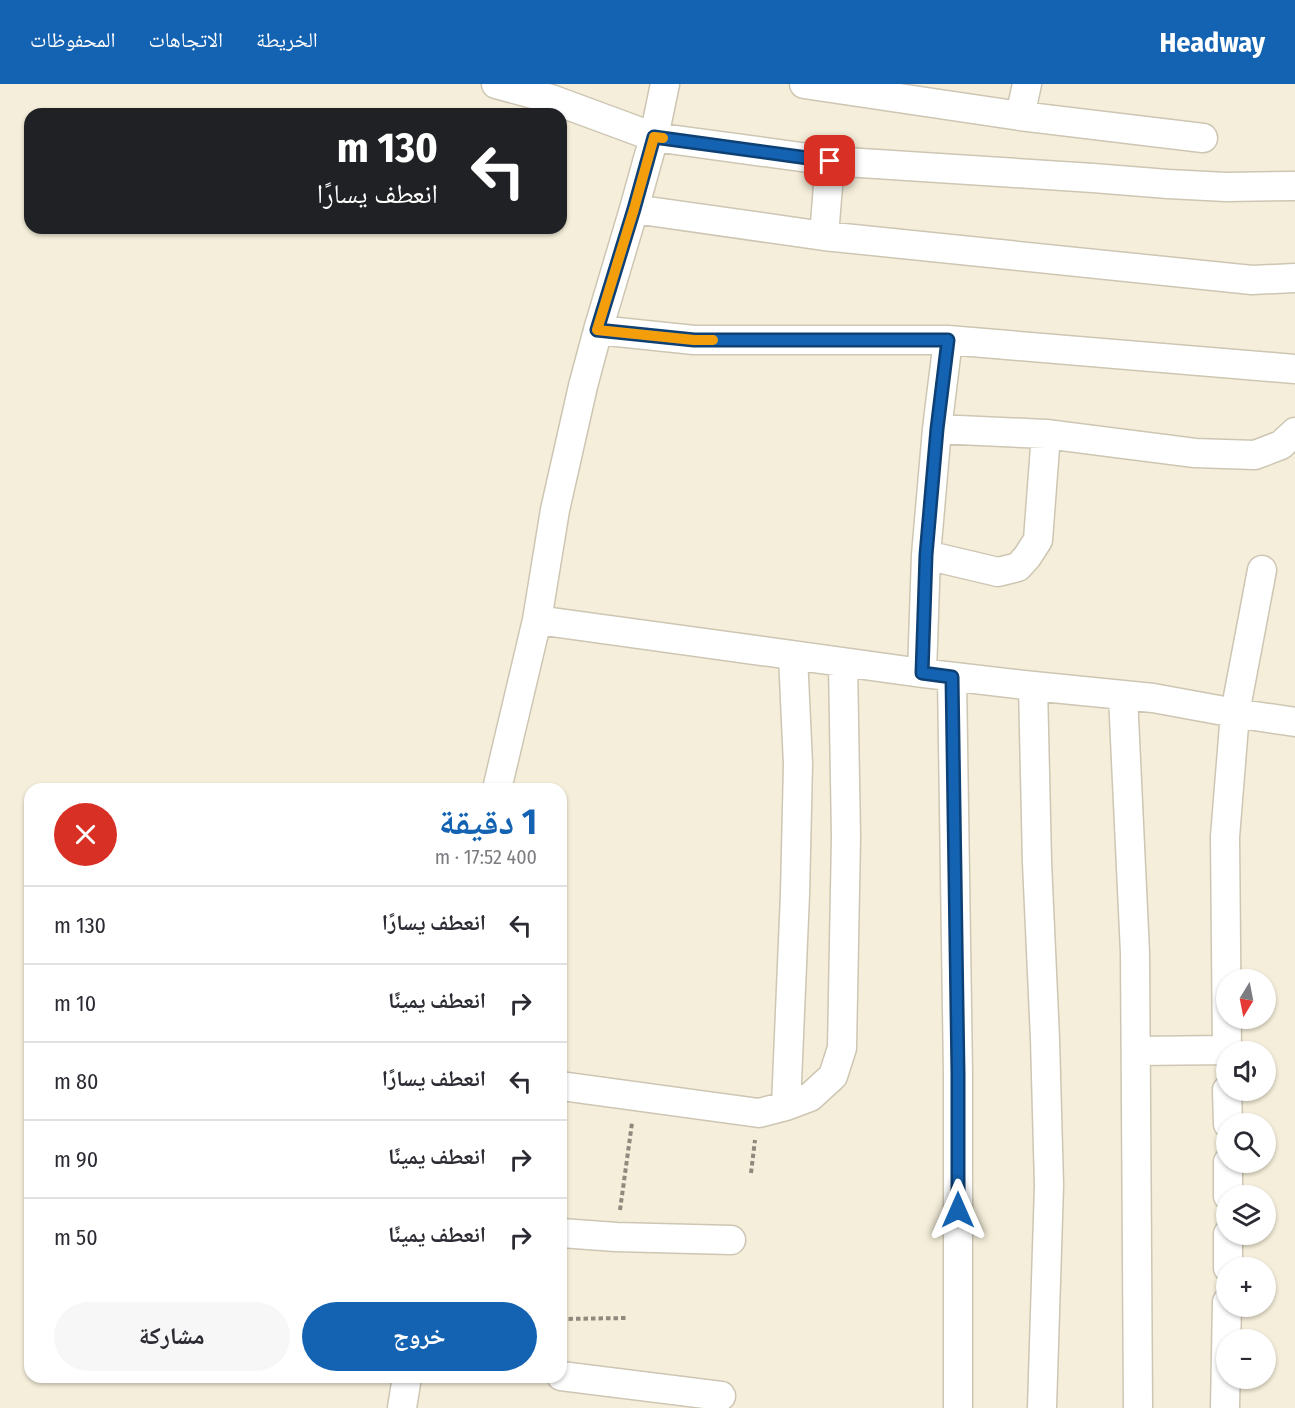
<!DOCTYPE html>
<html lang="ar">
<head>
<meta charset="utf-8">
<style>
  :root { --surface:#fff; --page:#f7f7f7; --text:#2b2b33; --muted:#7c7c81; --line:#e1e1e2; --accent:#1463b2 }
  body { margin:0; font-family:"Fira Sans Condensed","Noto Naskh Arabic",sans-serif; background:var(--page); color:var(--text); direction:rtl; height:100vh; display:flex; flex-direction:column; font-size:22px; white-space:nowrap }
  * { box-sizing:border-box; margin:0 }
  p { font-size:20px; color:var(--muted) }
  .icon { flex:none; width:33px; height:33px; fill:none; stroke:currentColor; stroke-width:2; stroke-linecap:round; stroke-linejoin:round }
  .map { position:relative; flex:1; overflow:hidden; direction:ltr }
  .drawer { position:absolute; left:24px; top:699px; width:543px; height:600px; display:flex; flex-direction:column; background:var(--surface); border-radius:18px; box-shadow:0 2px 4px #0004; direction:rtl }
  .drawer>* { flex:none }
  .guide { position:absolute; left:24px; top:24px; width:543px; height:126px; border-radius:18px; box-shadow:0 2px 4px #0004; direction:rtl; background:#202124; color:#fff; overflow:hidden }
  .needle { width:39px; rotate:190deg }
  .tools { position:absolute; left:1216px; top:885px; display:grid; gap:12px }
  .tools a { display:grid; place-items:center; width:60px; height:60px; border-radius:50%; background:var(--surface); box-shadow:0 2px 4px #0004; font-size:30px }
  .pin { position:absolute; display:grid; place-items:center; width:51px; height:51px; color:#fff; margin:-26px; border-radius:12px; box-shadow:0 3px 9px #0006 }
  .me { position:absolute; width:66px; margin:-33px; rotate:0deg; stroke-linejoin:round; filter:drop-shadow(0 0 4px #0008) }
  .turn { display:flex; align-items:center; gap:21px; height:126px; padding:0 30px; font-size:27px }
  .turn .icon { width:78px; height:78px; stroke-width:2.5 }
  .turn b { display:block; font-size:42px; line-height:51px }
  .round { display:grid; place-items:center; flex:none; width:63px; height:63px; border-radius:32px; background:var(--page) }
  .head { display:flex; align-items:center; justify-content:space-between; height:102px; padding:0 30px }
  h1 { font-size:36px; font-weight:700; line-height:45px; color:var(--accent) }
  .primary-button { display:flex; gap:12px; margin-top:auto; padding:12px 30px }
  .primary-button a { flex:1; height:69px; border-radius:36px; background:var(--accent); color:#fff; font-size:24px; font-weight:700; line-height:69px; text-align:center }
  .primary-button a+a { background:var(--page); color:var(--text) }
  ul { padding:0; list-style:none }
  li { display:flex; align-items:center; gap:18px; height:78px; padding:0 30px; border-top:2px solid var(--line) }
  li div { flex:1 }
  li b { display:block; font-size:22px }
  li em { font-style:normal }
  header { display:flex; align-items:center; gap:36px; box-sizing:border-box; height:84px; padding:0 30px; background:var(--accent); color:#fff }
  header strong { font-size:28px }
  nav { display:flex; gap:33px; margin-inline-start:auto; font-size:21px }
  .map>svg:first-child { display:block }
</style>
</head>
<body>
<header>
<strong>Headway</strong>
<nav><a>الخريطة</a><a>الاتجاهات</a><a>المحفوظات</a></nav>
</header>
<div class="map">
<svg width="1295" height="1324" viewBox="0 0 1295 1324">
  <rect width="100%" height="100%" fill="#f5eeda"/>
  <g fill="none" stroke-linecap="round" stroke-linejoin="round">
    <defs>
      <path id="minor" d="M 496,0 L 551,15 L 654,53 L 830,77 L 1093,94 L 1168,100 L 1226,103 L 1295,102
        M 804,0 L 1020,32 L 1203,54
        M 1020,32 L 1027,0
        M 634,125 L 824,152 L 1252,196 L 1295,194
        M 824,152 L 830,77
        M 598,246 L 694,256 L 948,256 L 1295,285
        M 937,345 L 1046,350 L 1195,369 L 1255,371 L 1281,361 L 1295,348
        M 926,471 L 998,488 L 1018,483 L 1027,473 L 1038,456 L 1046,350
        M 537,536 L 922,589 L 1033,602 L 1153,614 L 1235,629 L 1295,638
        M 922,589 L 926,471 L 937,345 L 948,256
        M 952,593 L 958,990 L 958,1324
        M 1033,602 L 1037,778 L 1045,955 L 1049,1101 L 1042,1324
        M 1123,612 L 1135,869 L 1138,1324
        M 497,705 L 537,536 L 555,426 L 583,302 L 598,246 L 634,125 L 654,53 L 665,0
        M 1136,967 L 1227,966
        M 1227,968 L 1225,753 L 1235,629 L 1262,486
        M 561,1002 L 759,1029 L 786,1022 L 810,1013 L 833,992 L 842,964 L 846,753 L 843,579
        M 1227,1006 L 1228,1040
        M 786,1022 L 795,810 L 798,680 L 793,572
        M 1228,1078 L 1228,1112
        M 561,1149 L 616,1153 L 731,1156
        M 1228,1184 L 1228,1150
        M 561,1292 L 721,1312
        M 402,1324 L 407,1293
        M 1225,1324 L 1227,1218"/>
    </defs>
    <use href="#minor" stroke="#cdc6b3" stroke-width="31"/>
    <path stroke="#8f8a7d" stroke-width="4" stroke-dasharray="4.5 3" stroke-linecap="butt" d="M 751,1089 L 755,1056
      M 620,1126 L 632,1039
      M 561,1235 L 628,1234"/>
    <use href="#minor" stroke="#fff" stroke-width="28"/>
  </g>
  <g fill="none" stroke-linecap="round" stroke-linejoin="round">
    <defs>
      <path id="route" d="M 830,77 L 654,53 L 634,125 L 597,246 L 694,256 L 948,256 L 937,345 L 926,471 L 922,589 L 952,593 L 958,990 L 958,1126"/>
    </defs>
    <use href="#route" stroke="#0d4074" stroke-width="15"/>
    <use href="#route" stroke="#1463b2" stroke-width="10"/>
    <path stroke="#f59e0b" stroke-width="10" d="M 663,54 L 654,53 L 634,125 L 597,246 L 694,256 L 713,256"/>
  </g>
</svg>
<div class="tools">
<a><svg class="needle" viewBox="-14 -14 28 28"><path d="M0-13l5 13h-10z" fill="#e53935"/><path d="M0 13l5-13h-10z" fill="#7c7c81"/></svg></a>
<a><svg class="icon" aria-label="sound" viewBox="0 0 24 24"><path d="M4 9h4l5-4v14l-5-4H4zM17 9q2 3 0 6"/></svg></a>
<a><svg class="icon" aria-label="search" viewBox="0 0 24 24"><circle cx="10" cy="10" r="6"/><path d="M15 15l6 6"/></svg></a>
<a><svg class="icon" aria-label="layers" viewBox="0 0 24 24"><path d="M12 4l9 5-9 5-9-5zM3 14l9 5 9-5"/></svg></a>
<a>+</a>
<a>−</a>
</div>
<div class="pin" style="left:830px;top:77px;background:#d93025"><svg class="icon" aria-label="arrive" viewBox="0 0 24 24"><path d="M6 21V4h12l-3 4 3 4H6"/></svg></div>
<svg class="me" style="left:958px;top:1126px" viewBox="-20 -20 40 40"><path d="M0-17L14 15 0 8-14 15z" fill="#1463b2" stroke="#fff" stroke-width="4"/></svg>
<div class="guide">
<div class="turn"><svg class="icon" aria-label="left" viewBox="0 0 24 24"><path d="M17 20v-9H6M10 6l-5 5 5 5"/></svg><div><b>130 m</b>انعطف يسارًا</div></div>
</div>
<section class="drawer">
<div class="head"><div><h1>1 دقيقة</h1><p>400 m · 17:52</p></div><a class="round" style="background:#d93025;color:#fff"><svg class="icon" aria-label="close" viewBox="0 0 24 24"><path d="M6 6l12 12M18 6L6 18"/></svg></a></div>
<ul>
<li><svg class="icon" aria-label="left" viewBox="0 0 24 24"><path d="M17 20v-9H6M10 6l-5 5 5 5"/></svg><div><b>انعطف يسارًا</b></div><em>130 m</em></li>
<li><svg class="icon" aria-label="right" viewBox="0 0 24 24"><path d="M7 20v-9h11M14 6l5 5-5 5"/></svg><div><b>انعطف يمينًا</b></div><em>10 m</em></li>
<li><svg class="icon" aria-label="left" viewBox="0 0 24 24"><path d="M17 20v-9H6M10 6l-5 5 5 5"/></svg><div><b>انعطف يسارًا</b></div><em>80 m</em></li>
<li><svg class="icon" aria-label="right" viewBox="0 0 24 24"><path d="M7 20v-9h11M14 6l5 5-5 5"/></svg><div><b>انعطف يمينًا</b></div><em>90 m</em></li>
<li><svg class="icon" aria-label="right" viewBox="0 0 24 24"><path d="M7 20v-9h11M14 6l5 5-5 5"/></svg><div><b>انعطف يمينًا</b></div><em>50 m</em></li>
</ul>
<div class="primary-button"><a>خروج</a><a>مشاركة</a></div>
</section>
</div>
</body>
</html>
